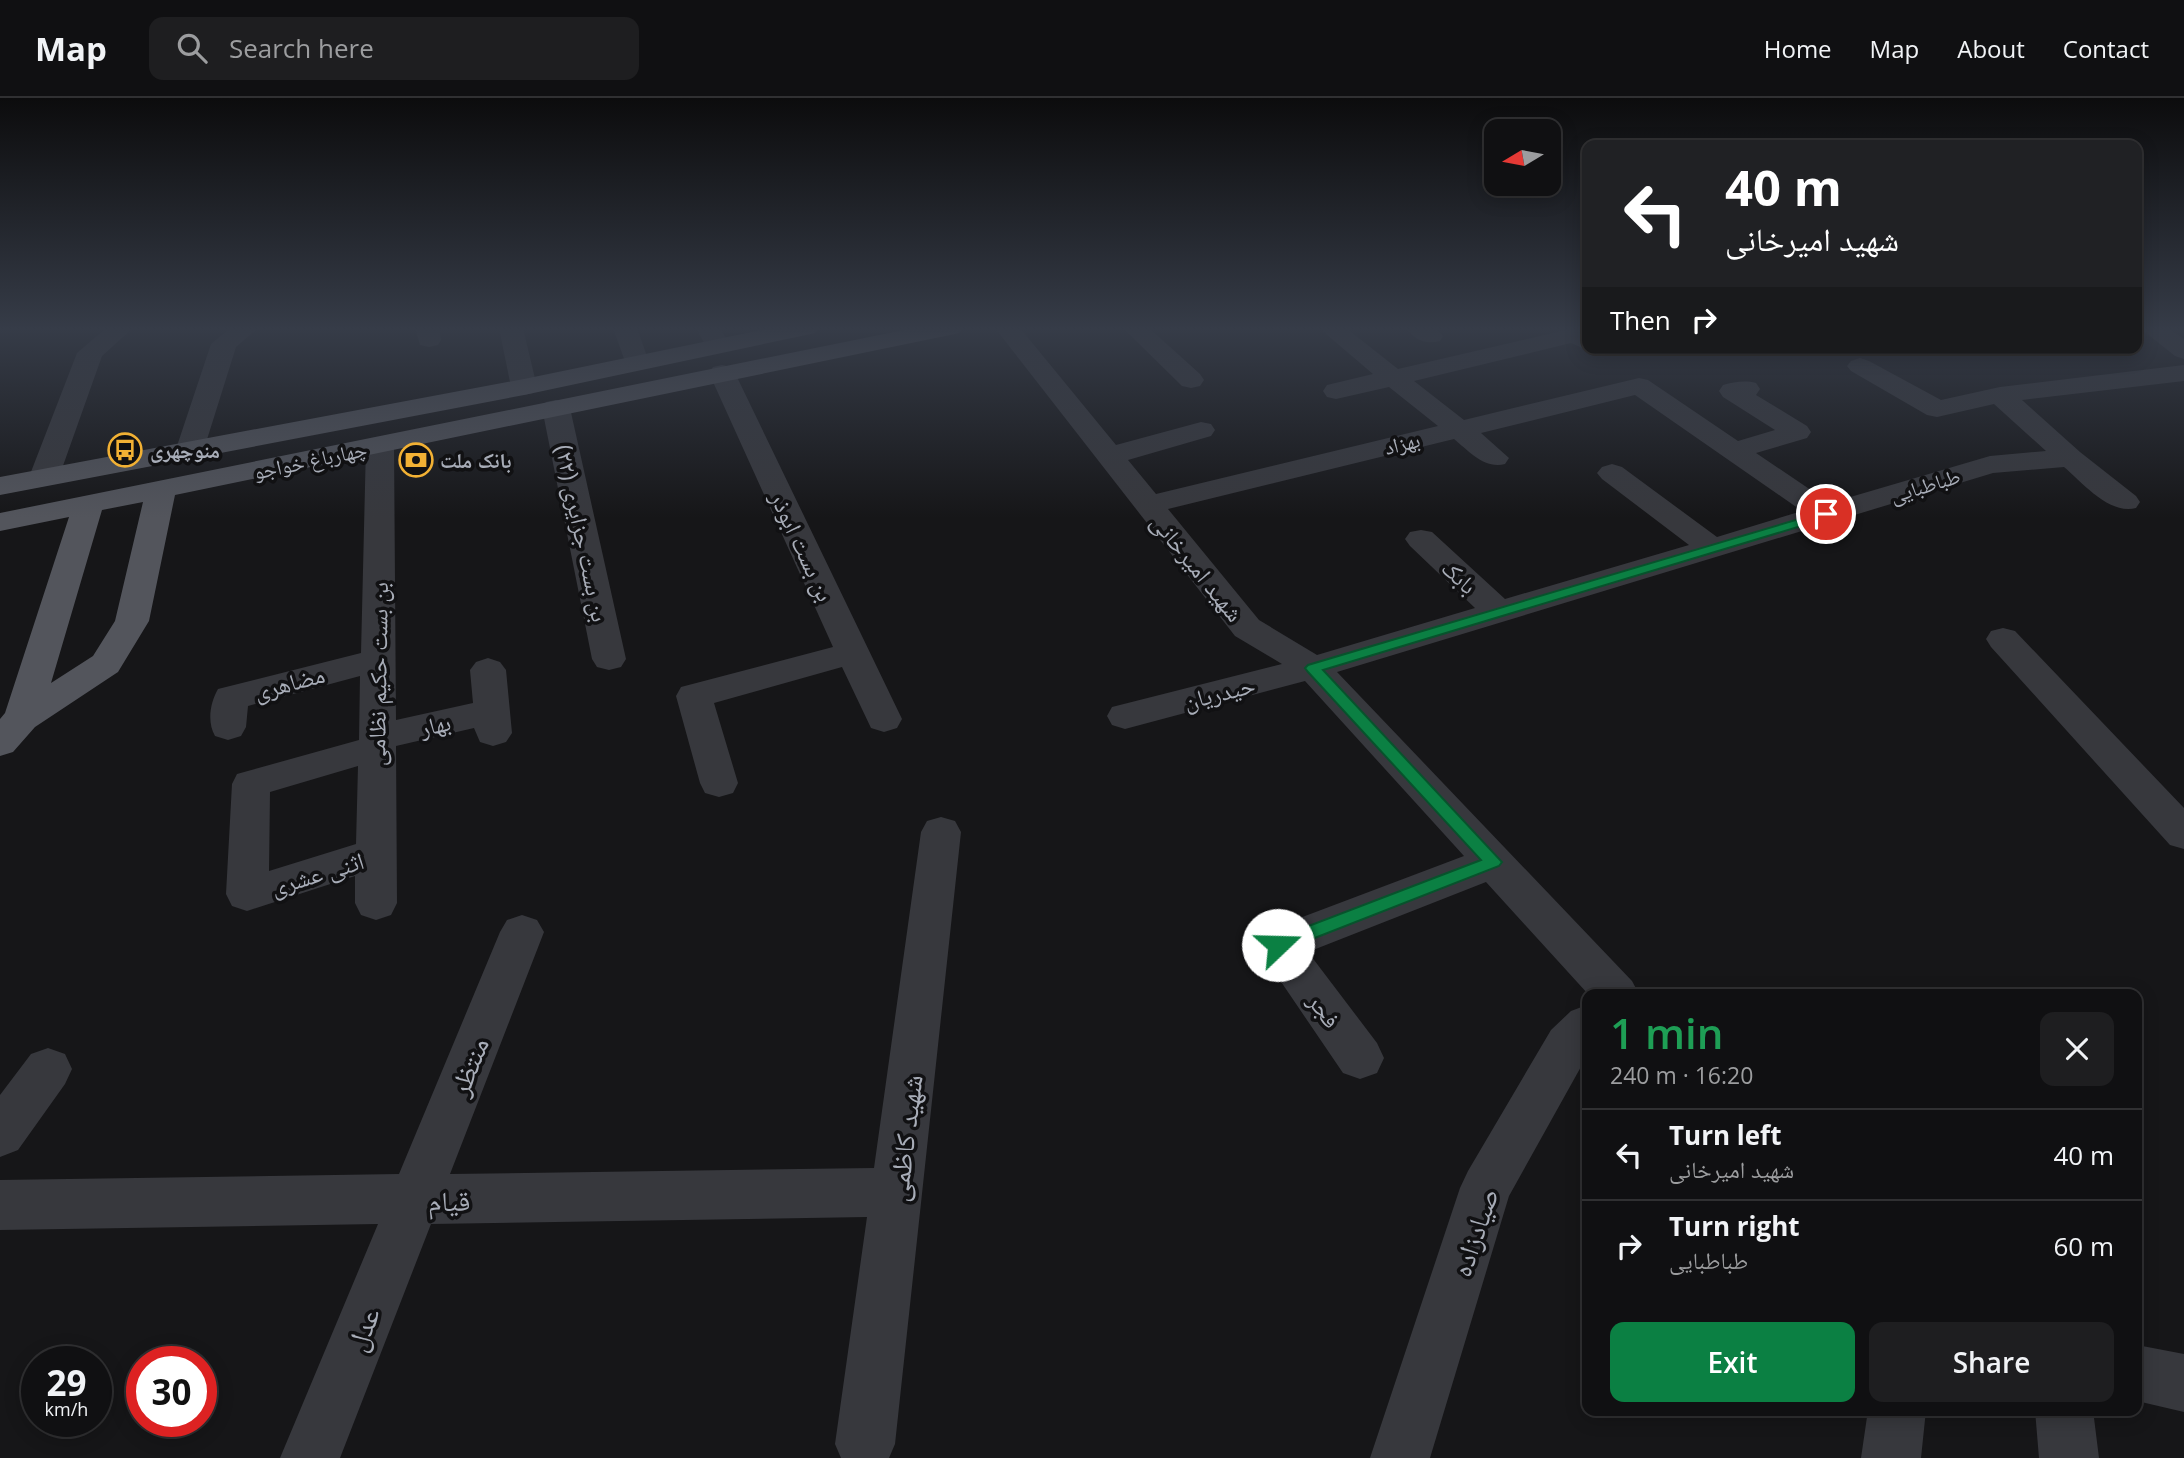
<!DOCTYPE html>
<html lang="en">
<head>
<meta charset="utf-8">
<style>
  :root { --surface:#101012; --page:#1e1e20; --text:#f1f3f6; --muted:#9c9d9f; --line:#303032; --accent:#0b8043 }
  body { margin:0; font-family:"Open Sans","Noto Naskh Arabic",sans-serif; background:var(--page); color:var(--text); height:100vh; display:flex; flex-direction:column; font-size:26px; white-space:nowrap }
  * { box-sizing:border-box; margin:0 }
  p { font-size:23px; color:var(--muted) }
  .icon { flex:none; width:38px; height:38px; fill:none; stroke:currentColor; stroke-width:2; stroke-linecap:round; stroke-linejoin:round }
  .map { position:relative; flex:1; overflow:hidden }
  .details { position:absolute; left:1582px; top:891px; width:560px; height:427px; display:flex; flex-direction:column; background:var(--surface); border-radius:14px; box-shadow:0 4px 18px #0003,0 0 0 2px var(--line) }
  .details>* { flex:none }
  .guide { position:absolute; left:1582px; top:42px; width:560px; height:214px; border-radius:14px; box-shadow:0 4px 18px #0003,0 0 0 2px var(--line); background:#202124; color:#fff; overflow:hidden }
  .needle { width:46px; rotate:260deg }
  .buttons { position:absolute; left:1484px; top:21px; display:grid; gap:14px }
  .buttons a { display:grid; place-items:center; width:77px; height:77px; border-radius:14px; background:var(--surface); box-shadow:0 4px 18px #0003,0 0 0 2px var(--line); font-size:35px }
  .speed { position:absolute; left:21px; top:1248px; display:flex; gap:14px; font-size:35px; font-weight:700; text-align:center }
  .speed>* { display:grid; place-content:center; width:91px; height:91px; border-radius:50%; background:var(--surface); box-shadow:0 4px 18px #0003,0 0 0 2px var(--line); line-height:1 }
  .speed small { font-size:18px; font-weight:400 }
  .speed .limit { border:10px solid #d22; background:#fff; color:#111 }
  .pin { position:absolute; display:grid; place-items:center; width:60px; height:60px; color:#fff; margin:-30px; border:4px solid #fff; border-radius:50%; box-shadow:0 2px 7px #0007 }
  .me { position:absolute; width:77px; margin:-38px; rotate:69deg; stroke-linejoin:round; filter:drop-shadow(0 0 5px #0008) }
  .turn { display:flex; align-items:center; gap:24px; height:147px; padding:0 28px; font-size:32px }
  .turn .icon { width:91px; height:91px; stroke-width:2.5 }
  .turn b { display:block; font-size:49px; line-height:60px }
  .then { display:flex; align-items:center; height:66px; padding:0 28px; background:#0003; gap:14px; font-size:26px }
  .round { display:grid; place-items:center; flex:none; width:74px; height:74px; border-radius:14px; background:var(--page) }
  .head { display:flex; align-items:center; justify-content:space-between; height:119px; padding:0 28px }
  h1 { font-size:42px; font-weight:600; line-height:52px; color:#1e9e55 }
  .primary-button { display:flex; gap:14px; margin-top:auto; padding:14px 28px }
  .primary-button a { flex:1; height:80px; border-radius:14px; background:var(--accent); color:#fff; font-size:28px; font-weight:600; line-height:80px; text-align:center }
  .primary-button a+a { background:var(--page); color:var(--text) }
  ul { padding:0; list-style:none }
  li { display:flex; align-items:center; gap:21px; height:91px; padding:0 28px; border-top:2px solid var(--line) }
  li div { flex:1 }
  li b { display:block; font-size:26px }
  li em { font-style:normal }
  header { display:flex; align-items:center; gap:42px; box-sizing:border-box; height:98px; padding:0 35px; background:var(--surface); border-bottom:2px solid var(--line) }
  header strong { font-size:33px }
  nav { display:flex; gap:38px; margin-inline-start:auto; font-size:24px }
  .search { width:490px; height:63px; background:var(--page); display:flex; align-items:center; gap:18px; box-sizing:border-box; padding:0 24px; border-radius:14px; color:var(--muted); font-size:26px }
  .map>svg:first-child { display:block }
</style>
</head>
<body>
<header>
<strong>Map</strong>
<div class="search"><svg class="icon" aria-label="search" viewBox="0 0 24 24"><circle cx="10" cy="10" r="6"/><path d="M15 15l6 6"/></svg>Search here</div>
<nav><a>Home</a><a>Map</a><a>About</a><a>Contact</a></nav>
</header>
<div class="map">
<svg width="2184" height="1360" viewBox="0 0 2184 1360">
  <rect width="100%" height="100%" fill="#161618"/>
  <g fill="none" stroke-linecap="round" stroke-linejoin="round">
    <path fill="#37383d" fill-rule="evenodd" d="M 106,230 L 133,230 L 102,258 L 59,379 L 54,385 L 44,388 L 34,385 L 29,379 L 77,255 Z
      M 230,230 L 258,230 L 236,249 L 204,351 L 200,357 L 190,359 L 180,357 L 176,351 L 211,246 Z
      M 415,230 L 439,230 L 441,242 L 438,247 L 429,249 L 420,247 Z
      M 499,230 L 523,230 L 537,289 L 533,295 L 524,297 L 515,295 L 511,289 Z
      M 613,230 L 637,230 L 649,264 L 645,269 L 636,272 L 627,269 Z
      M 696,230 L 720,230 L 730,247 L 726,252 L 717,255 L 708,252 Z
      M 995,230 L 1020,230 L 1116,347 L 1201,324 L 1211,326 L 1215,332 L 1211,338 L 1128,362 L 1156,396 L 1438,328 L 1389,289 L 1336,301 L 1327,299 L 1323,293 L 1327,287 L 1373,276 L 1319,230 L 1346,230 L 1398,271 L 1574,230 L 1587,234 L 1587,250 L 1592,250 L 1587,252 L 1571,245 L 1414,283 L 1464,322 L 1639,280 L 1648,282 L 1738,343 L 1775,332 L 1723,299 L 1719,293 L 1723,287 C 1734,284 1745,282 1756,285 L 1760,291 L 1756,297 L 1807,328 L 1811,334 L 1807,340 L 1756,355 L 1830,405 L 1990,358 L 2046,353 L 1994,306 L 1937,319 L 1927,317 L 1851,273 L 1847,268 L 1851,263 L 1860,260 L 1869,263 L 1941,302 L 2000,289 L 2184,267 L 2184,283 L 2022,302 L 2080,354 L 2136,398 L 2140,404 L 2136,410 C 2109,417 2083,385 2064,369 L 1993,375 L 1337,574 L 1632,883 L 1639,896 L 1588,896 L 1486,784 L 1308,854 L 1377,945 L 1384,960 L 1377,975 L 1360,981 L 1343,975 L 1256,847 L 1263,834 L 1464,758 L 1305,583 L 1125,631 L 1112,627 L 1107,618 L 1112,609 L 1282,566 L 1235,538 ZM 1635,297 L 1802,413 L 1717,439 L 1622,369 L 1612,366 L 1602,369 L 1597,375 L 1602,381 L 1689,447 L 1505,501 L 1432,434 L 1421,432 L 1410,434 L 1405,441 L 1410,448 L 1475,510 L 1317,557 L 1259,522 L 1168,411 L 1454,341 C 1470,354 1484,371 1505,366 L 1509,360 L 1481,335 Z
      M 1123,230 L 1149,230 L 1200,276 L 1204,282 L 1200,288 L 1191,290 L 1182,288 Z
      M 1407,230 L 1435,230 L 1443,238 L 1440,243 C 1426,247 1414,242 1407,230 Z
      M 2140,230 L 2168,230 L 2184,241 L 2184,261 L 2175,258 Z
      M 722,267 L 731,269 L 735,275 L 902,621 L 897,630 L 884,634 L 871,630 L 842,569 L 714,605 L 738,685 L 733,695 L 719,699 L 705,695 L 700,685 L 676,598 L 681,589 L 833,549 L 709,275 L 713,269 Z
      M 556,302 L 566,304 L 570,310 L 626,561 L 621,569 L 609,572 L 597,569 L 592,561 L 542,310 L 546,304 Z
      M 380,339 L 390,341 L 394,347 L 396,622 L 473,605 L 470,572 L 476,564 L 488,560 L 500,564 L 506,572 L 512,635 L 506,644 L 493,648 L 480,644 L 474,630 L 396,648 L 397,805 L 391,817 L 376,822 L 361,817 L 355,805 L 355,778 L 247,813 L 232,808 L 226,796 L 232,686 L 237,676 L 359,642 L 360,578 L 248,608 L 246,629 L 241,638 L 228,642 L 215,638 C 207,624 210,605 218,591 L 361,555 L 366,347 L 370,341 ZM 358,668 L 356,746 L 269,773 L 270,694 Z
      M 2003,530 L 2015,533 L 2184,710 L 2184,751 L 2170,747 L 1991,549 L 1986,541 L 1991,533 Z
      M 941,719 L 955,723 L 961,734 L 895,1346 L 889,1360 L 841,1360 L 835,1346 L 867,1119 L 431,1126 L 340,1360 L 280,1360 L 378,1126 L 0,1132 L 0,1082 L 399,1076 L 500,834 L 507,822 L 522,817 L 537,822 L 544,834 L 450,1076 L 874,1070 L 921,734 L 927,723 Z
      M 1587,907 L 1587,958 L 1509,1098 L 1430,1360 L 1370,1360 L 1460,1090 L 1468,1073 L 1551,932 L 1571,913 Z
      M 48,950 L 65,956 L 72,971 L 65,986 L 18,1052 L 0,1059 L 0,997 L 31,956 Z
      M 2137,1247 L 2184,1256 L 2184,1314 L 2137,1303 Z
      M 1868,1312 L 1926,1312 L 1921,1360 L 1861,1360 Z
      M 2035,1312 L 2093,1312 L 2099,1360 L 2039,1360 Z"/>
    <path fill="#53555c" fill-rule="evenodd" d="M 771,230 L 818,230 L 815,235 L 806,237 L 524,297 L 0,397 L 0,379 L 524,281 Z
      M 914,230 L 962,230 L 959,235 L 950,237 L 175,397 L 149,523 L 118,574 L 35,629 L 13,654 L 0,658 L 0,621 L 5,615 L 69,419 L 0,433 L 0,415 ZM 143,404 L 115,523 L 93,558 L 51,585 L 102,412 Z"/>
  </g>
  <linearGradient id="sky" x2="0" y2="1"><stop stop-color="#0c0c0d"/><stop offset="0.55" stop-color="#363c48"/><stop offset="1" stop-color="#363c48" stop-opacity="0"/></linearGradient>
  <rect width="2184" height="420" fill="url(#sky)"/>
  <path fill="#0b8043" stroke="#07532c" stroke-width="2" d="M 1826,413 L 1831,414 L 1831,419 L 1323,572 L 1502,764 L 1499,768 L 1284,852 L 1278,854 L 1272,852 L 1269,847 L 1272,842 L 1481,762 L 1308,574 L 1305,570 L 1308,567 Z"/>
  <defs>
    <symbol id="bus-ring" viewBox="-11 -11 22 22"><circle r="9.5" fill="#111113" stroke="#f2b134" stroke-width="1.5"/><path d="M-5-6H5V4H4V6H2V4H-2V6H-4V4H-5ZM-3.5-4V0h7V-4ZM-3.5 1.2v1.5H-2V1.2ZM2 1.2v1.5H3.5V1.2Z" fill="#f2b134"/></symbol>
    <symbol id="bank-ring" viewBox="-11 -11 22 22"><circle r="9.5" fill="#111113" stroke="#f2b134" stroke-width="1.5"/><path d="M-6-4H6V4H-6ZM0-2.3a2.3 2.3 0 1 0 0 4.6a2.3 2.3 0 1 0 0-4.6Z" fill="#f2b134"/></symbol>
  </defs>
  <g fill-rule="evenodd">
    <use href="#bus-ring" x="106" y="333" width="38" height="38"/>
    <use href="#bank-ring" x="397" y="343" width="38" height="38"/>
  </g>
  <g text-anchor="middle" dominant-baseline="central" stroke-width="7" stroke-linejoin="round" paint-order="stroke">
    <g font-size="21" fill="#a8adb8" stroke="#111113">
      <text transform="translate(1402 345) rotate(-14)">بهزاد</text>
      <text transform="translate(310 362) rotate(-12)">چهارباغ خواجو</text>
      <text transform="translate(1925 387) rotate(-17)">طباطبایی</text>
    </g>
    <g font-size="21" font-weight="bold" fill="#a8adb8" stroke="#111113" text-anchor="start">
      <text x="150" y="352">منوچهری</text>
      <text x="440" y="362">بانک ملت</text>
    </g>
    <g font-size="24" fill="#a8adb8" stroke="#111113">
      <text transform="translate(583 435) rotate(78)">بن بست جزایری (۲۲)</text>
      <text transform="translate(803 448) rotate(65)">بن بست ابوذر</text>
      <text transform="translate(1198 469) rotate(51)">شهید امیرخانی</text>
      <text transform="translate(1460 478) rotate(43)">بابک</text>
      <text transform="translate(377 576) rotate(-89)">بن بست حکیم نظامی</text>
      <text transform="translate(289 584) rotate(-15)">مضاهری</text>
      <text transform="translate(1219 594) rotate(-14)">حیدریان</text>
      <text transform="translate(435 626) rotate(-13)">بهار</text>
      <text transform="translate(317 775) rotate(-17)">اثنی عشری</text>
      <text transform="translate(1325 912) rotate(54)">فجر</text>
    </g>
    <g font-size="28" fill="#a8adb8" stroke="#111113">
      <text transform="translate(468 968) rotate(-68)">منتظر</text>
      <text transform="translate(904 1040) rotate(-83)">شهید کاظمی</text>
      <text transform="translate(449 1102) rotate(-1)">قیام</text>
      <text transform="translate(1474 1134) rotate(-71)">صیادزاده</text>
      <text transform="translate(362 1231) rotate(-68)">عدل</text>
    </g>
  </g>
</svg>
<div class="buttons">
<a><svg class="needle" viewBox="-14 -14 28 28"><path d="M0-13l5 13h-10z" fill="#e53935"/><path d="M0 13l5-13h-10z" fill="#9c9d9f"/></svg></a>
</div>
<div class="speed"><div>29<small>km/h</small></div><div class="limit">30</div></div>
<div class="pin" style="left:1826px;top:416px;background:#d93025"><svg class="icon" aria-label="arrive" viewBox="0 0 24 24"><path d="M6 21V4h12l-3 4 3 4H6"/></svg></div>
<svg class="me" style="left:1278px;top:847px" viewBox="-20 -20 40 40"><circle r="19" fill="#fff"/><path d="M0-13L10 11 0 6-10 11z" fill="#0b8043"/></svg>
<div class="guide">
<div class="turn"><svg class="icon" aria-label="left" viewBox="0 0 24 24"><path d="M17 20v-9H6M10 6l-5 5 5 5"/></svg><div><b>40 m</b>شهید امیرخانی</div></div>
<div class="then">Then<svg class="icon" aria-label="right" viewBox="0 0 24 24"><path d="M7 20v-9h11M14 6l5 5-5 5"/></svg></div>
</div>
<section class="details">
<div class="head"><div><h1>1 min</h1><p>240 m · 16:20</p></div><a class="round"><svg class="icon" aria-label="close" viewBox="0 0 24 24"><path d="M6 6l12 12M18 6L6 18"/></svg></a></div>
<ul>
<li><svg class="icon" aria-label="left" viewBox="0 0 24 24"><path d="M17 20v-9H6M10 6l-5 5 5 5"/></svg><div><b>Turn left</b><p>شهید امیرخانی</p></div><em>40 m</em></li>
<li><svg class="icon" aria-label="right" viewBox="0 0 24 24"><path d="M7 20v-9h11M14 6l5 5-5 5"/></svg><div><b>Turn right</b><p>طباطبایی</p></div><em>60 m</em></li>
</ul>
<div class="primary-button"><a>Exit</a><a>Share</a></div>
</section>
</div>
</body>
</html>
